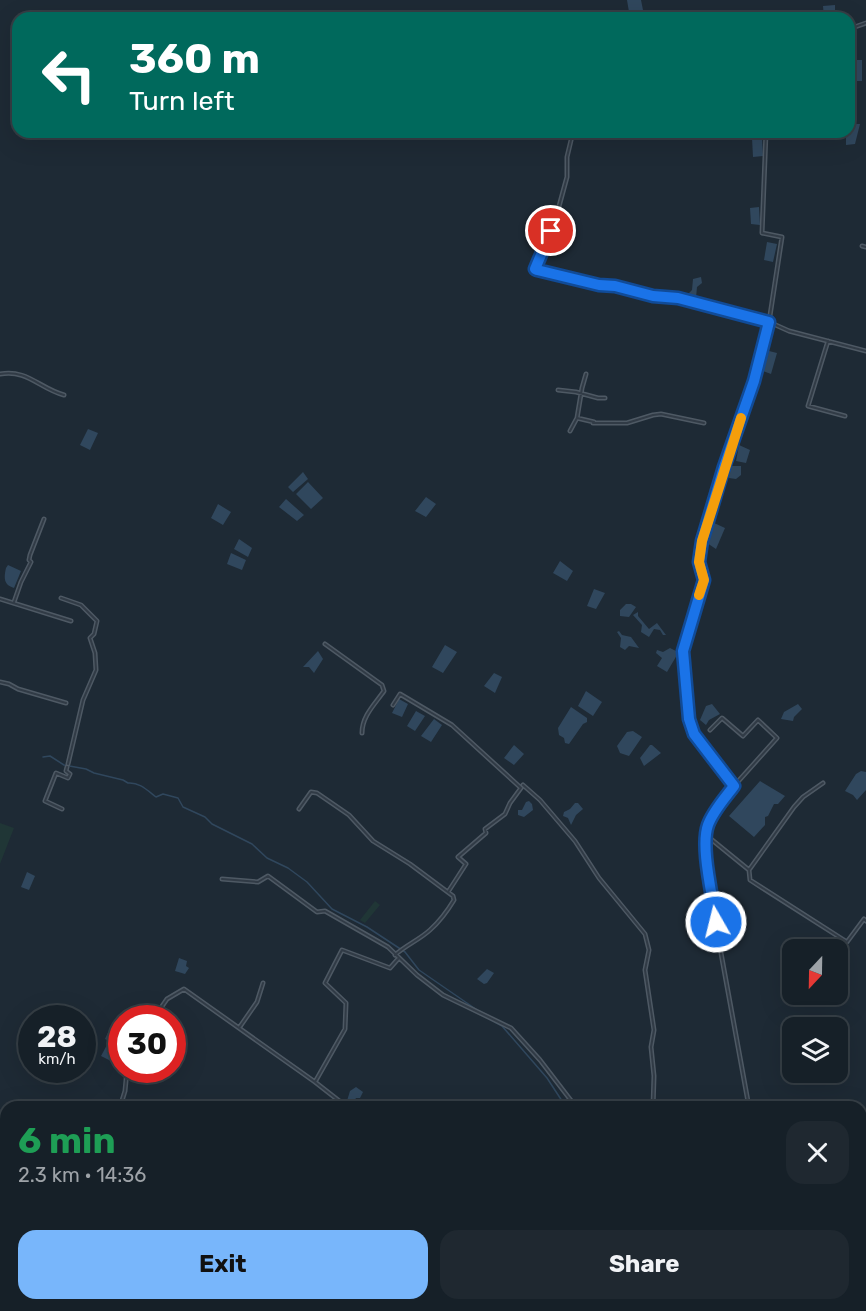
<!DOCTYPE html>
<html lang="en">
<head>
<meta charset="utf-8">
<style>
  :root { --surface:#162028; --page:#1f2830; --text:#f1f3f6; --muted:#9ea3a8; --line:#353e45; --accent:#78b6fb }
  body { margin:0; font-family:Rubik,sans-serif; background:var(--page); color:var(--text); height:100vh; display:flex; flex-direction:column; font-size:22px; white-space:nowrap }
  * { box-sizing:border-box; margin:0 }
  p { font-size:20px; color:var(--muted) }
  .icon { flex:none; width:33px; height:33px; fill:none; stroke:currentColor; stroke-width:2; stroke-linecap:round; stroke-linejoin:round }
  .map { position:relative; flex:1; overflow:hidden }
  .drawer { position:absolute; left:0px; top:1101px; width:867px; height:210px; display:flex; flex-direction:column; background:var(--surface); border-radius:18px 18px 0 0; box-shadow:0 6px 24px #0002,0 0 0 2px var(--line) }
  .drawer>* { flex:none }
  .hud { position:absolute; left:12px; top:12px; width:843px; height:126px; border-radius:18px; box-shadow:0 6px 24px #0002,0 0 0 2px var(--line); background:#00695c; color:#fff; overflow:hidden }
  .needle { width:39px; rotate:202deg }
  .controls { position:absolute; left:782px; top:939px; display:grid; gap:12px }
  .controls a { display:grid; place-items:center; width:66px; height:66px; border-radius:12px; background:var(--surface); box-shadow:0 6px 24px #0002,0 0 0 2px var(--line); font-size:30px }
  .speed { position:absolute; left:18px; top:1005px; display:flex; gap:12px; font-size:30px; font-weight:700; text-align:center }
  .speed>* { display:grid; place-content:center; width:78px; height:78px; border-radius:50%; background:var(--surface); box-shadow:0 6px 24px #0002,0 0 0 2px var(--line); line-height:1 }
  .speed small { font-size:15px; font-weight:400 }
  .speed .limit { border:9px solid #d22; background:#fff; color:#111 }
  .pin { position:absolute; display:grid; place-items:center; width:51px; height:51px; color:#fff; margin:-26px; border:3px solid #fff; border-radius:50%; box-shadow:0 2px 6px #0007 }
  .me { position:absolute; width:66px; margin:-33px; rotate:352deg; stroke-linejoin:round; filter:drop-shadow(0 0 4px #0008) }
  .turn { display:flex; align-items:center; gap:21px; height:126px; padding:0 18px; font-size:27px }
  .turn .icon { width:78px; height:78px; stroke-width:2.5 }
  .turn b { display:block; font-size:42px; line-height:51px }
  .round { display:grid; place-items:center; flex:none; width:63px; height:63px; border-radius:18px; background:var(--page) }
  .head { display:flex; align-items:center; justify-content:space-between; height:102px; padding:0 18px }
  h1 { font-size:36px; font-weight:700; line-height:45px; color:#1e9e55 }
  .button { display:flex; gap:12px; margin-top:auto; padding:12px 18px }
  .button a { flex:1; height:69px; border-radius:18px; background:var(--accent); color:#111; font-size:24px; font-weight:700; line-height:69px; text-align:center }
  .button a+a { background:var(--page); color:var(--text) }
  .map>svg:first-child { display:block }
</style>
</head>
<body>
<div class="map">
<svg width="866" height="1311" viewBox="0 0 866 1311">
  <rect width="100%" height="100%" fill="#1e2a35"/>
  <path fill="#203636" d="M 0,823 L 14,828 L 0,864 Z
    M 375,901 L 380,905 L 365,923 L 360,920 Z"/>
  <path fill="#30475d" d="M 627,0 L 641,0 L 643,10 L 629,12 Z
    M 835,5 L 835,18 L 824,18 L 823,6 Z
    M 849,60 L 862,60 L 862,81 L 849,81 Z
    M 851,124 L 860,124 L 855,144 L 846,145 L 846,132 L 849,132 L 849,126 Z
    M 762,137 L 763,156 L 753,157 L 752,138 Z
    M 759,207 L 760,225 L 751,224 L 750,208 Z
    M 767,242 L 777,244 L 773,262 L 764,260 Z
    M 701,277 L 702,283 L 697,287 L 696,298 L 687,295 L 692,290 L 693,279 Z
    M 769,351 L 777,353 L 771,374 L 763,371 Z
    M 88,429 L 98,433 L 90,450 L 80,445 Z
    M 739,445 L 750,450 L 746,463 L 736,461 Z
    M 732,466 L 741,466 L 741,475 L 736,479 L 729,478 L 728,472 Z
    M 303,472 L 308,479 L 293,492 L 288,487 Z
    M 308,482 L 323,498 L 311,509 L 296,494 Z
    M 426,497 L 436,504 L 426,517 L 415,511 Z
    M 286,499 L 304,515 L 297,521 L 279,507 Z
    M 218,504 L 231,512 L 223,525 L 211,518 Z
    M 712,522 L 725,528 L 716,549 L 707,543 L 706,536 L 709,533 Z
    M 239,539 L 252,548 L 248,557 L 234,549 Z
    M 231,553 L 246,560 L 242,570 L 227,564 Z
    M 560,561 L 573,571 L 567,581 L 553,573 Z
    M 8,565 L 21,571 L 14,588 C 3,585 4,577 6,568 Z
    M 594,589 L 605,593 L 596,609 L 587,606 Z
    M 626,604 L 631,604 L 636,607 L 629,617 L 620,616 L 620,610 Z
    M 638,612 L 638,616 L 649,629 L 657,623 L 666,635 L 663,635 L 660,630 L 654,629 L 649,637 L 641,632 L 642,625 L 633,615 Z
    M 619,631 L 622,635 L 631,637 L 639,648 L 629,646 L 625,650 L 620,647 L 621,638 L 617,632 Z
    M 445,645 L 457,652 L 443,673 L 432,667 Z
    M 670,648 L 676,651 L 677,655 L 667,672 L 657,666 L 662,658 L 656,653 L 657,650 L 663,652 Z
    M 318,651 L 323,659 L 314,673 L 309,667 L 303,667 Z
    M 494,673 L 502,677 L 495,693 L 484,686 Z
    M 586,691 L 602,702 L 593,716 L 578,706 Z
    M 399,699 L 408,704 L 402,717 L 392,713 Z
    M 712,704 L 720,714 L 709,720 L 706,725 L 700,720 L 706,706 Z
    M 798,704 L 802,709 L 794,717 L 793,721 L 781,719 L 784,712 Z
    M 571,707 L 587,718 L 587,722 L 583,724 L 569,744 L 565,743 L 564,738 L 559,735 L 558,728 Z
    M 416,711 L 425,716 L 415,731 L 407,726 Z
    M 434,719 L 442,725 L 431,742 L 421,736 Z
    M 633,731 L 642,737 L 629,756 L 620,753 L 617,746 L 627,732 Z
    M 514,745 L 524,754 L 514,765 L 504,758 Z
    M 650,745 L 652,745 L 661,753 L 644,766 L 640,758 Z
    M 861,771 L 866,772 L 866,790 L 857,800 L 853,795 L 845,791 L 856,774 Z
    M 760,781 L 785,796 L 778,804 L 774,804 L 768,816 L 765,817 L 765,825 L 754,837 L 729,816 Z
    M 529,801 L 532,804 L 533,810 L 524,817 L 518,815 L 518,810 L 522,810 L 526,802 Z
    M 575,803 L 578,803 L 583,809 L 576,815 L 571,825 L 568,818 L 563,816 L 564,812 L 570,809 Z
    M 27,872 L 35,876 L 29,890 L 21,887 Z
    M 179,958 L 187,961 L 186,966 L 189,968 L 185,974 L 175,971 Z
    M 487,969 L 494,973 L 487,983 L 484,984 L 477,979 Z
    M 112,1024 L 121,1029 L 116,1044 L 105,1039 Z
    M 108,1043 L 121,1050 L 115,1063 L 101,1056 Z
    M 356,1087 L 363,1092 L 360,1098 L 356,1098 L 352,1105 L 346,1104 L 350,1091 Z
    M 0,1249 L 6,1249 L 6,1305 L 861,1305 L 861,1261 L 866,1260 L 866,1311 L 0,1311 Z"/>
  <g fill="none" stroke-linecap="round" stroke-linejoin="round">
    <path stroke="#30475d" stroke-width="1.5" d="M 43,757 L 50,756 L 64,765 L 86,769 L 94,773 L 123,780 L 128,783 C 139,782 147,790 156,797 L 163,794 L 178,798 L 183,807 L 205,817 L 212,824 L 252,844 L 267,858 L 288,868 L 307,882 L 332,909 L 367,927 L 405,952 L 419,970 L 480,1012
      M 486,1017 L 502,1026 L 547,1078 L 566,1107"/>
    <defs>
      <path id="street" d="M 849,29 L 866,23
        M 573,132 L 567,157 L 567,177 L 555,221 L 535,269 L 537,270 L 599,285 L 615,286 L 653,295 L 678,298 L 769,322 L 789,331 L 866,351
        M 862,246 L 866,247
        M 828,341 L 808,406 L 845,416
        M 0,374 C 27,369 39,388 64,395
        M 558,390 L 576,392 L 598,398 L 605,398
        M 577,418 L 594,422
        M 593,423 L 627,423 L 653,415 L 661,414 L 704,423
        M 570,431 L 577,418 L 582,388 L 586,374
        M 61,598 L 81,605 L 97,621 L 94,634 L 90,638 L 95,653 L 96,670 L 83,700 L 68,764
        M 0,599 L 71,621
        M 14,602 L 21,582 L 31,562 L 29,560 L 30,555 L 44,519
        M 325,644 L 382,685 L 384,691 C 375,704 362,716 362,733
        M 0,682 L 9,684 L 18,689 L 66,703
        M 393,705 L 400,694 L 452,725 L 521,788 L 510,803 L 505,814 L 485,829 L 486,833 L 458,857 L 466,864 L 448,892
        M 710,730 L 722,718 L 743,736 L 758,720 L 777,738 L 734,786
        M 523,785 L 540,800 L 575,841 L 599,878 L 645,934 L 649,950 L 645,970 L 654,1030 L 651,1047 L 654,1076 L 653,1107
        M 62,809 L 45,801 L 56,773 L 68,778 L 70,774 L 66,771 L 67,767
        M 299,809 L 311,792 L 317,793 L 349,815 L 373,841 L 410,864 L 453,896 L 454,900 C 448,910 439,922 430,930 C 419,940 406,945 395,955
        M 706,835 L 749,870 L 750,880 L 847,942 L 864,919 L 866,921
        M 749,870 L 794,807 L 803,797 L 823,783
        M 222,879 L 258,882 L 268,876 L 317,912 L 325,911 L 388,947 L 417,975 L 443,995 L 511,1028 L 540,1060 L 576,1107
        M 154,1018 L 167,999 L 184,989 L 315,1082 L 345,1029 L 346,1003 L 325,983 L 342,950 L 390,968 L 398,959
        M 239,1028 L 257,1002 L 263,983
        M 315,1082 L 347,1107
        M 120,1107 L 125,1091 L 127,1070
        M 749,1107 L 719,942 L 705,839 C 710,818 721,803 734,786 L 694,734 L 689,719 L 683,651 L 703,580 L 699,562 L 702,541 L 724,467 L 754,381 L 769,322 L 782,237 L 762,233 L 766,132
        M 861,1176 L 866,1165
        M 0,1209 L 6,1210
        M 861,1251 L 866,1250"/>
    </defs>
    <use href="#street" stroke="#4e5964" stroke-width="5"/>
    <use href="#street" stroke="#313b46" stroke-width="2"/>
  </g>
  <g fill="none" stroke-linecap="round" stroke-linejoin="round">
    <defs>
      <path id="route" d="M 551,231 L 535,269 L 537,270 L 599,285 L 615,286 L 653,296 L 678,298 L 769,322 L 754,381 L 724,467 L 702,541 L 699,562 L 704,580 L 683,651 L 689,719 L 694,734 L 734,786 C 725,798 713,811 708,825 C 700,847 713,897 716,922"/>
    </defs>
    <use href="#route" stroke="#114b97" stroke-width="15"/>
    <use href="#route" stroke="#1a73e8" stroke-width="10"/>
    <path stroke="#f59e0b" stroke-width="10" d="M 699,595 L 704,580 L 699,562 L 702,541 L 741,418"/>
  </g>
</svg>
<div class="controls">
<a><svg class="needle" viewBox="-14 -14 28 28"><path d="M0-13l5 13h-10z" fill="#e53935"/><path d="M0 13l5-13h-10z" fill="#9ea3a8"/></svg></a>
<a><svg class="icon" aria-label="layers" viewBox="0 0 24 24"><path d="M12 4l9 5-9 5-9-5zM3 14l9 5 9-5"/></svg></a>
</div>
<div class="speed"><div>28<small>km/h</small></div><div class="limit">30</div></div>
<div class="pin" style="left:551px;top:231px;background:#d93025"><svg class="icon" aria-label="arrive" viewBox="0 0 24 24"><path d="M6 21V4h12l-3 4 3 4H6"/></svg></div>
<svg class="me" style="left:716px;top:922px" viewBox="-20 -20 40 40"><circle r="17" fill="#1a73e8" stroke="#fff" stroke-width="3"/><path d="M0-11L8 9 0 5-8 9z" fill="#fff"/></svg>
<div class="hud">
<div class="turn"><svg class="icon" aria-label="left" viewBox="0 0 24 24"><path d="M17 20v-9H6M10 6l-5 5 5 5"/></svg><div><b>360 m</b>Turn left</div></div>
</div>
<section class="drawer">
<div class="head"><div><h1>6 min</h1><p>2.3 km · 14:36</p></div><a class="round"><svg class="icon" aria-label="close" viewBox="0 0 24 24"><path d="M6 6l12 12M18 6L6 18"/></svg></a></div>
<div class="button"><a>Exit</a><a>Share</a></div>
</section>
</div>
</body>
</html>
